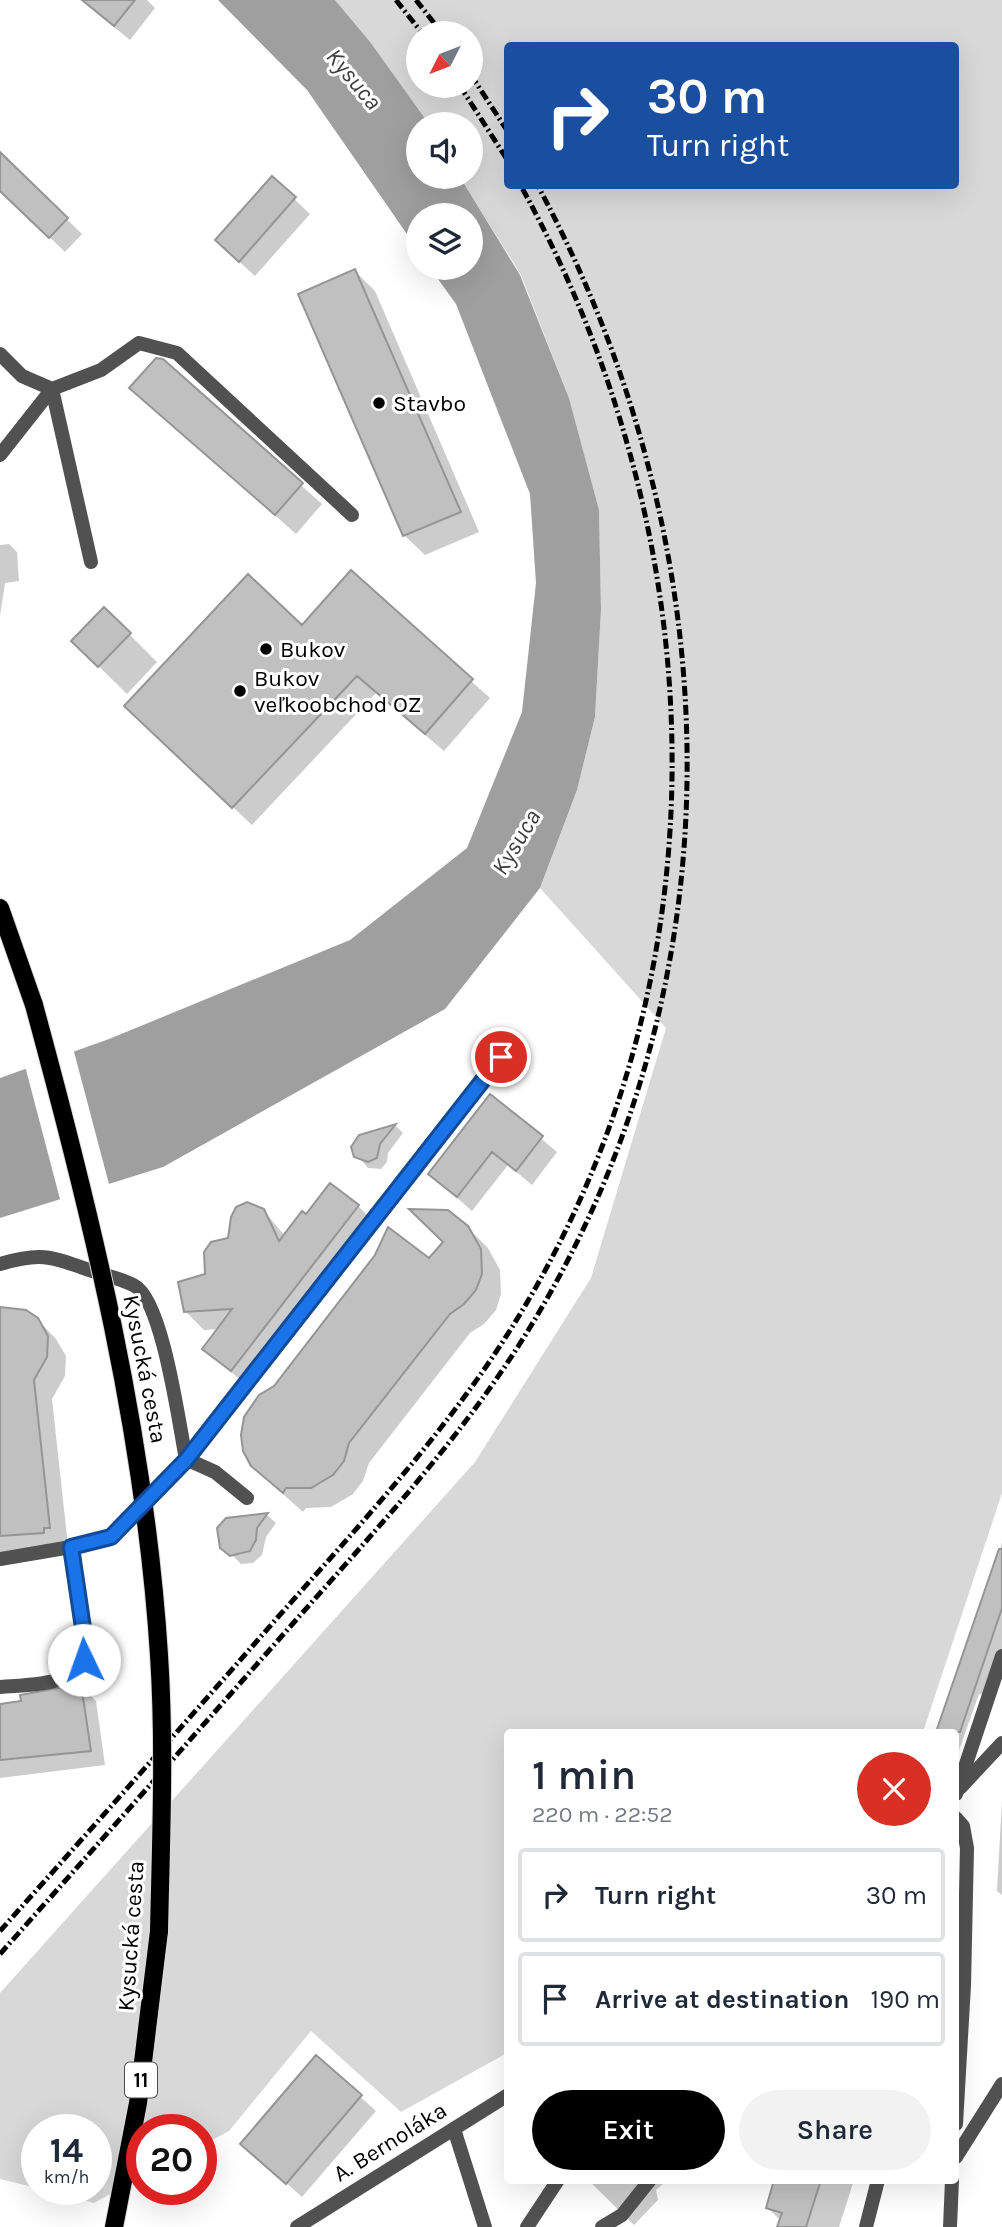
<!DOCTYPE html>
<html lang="en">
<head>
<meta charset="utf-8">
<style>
  :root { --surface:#fff; --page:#f2f2f3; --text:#1f2937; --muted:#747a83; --line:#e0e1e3; --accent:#000 }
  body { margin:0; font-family:Karla,sans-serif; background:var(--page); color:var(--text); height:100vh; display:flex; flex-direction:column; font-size:26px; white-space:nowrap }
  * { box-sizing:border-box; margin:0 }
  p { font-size:23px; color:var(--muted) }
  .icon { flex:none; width:38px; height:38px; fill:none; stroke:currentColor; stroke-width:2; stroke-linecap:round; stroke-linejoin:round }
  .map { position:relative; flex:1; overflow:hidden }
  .details { position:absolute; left:504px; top:1729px; width:455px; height:455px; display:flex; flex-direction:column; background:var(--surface); border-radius:7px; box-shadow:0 7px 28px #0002 }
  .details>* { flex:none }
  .banner { position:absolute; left:504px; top:42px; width:455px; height:147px; border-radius:7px; box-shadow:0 7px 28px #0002; background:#1a4fa0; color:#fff; overflow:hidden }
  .needle { width:46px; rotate:228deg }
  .buttons { position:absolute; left:406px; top:21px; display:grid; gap:14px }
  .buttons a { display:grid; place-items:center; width:77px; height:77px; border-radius:50%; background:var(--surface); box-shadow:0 7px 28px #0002; font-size:35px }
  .speed { position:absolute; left:21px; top:2114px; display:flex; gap:14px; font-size:35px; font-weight:700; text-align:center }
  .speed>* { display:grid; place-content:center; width:91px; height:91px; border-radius:50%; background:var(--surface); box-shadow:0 7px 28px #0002; line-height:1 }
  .speed small { font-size:18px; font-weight:400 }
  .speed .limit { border:10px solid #d22; background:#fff; color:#111 }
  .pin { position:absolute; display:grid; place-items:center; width:60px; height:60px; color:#fff; margin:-30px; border:4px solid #fff; border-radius:50%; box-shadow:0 2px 7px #0007 }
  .me { position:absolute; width:77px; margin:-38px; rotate:357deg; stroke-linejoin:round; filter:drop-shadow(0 0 5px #0008) }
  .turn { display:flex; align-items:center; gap:24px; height:147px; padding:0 28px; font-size:32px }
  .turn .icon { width:91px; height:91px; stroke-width:2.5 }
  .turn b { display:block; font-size:49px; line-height:60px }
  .round { display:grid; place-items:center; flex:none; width:74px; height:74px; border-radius:37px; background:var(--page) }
  .headline { display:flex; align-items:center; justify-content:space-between; height:119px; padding:0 28px }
  h1 { font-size:42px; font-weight:600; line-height:52px }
  .action { display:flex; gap:14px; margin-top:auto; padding:14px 28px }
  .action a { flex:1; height:80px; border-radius:42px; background:var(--accent); color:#fff; font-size:28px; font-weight:600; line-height:80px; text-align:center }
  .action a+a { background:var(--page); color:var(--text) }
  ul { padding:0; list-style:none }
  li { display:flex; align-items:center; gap:21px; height:94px; margin:0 14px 10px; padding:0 14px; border:4px solid var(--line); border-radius:7px }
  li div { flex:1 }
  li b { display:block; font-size:26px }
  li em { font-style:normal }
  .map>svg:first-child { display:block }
</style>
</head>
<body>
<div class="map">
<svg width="1002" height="2227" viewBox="0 0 1002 2227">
  <rect width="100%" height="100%" fill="#fff"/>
  <path fill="#d8d8d8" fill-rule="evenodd" d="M 335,0 L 1002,0 L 1002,1493 L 923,1732 L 508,1732 L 507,2053 L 401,2112 L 311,2031 L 229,2131 L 201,2146 L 201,2130 L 142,2130 L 142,2177 L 94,2203 L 41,2189 L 96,2189 L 96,2130 L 37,2130 L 37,2188 L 0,2179 L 0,1993 L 475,1462 L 591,1278 L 666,1028 L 540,888 L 577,790 L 595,717 L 601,610 L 599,511 L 569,398 L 521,275 L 460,177 L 471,177 L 471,124 L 429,124 L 371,43 ZM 418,33 L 471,33 L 471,86 L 418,86 ZM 508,46 L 956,46 L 956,186 L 508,186 Z"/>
  <path fill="#9f9f9f" d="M 218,0 L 335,0 L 371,43 L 429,124 L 418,124 L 418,177 L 460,177 L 520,275 L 569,398 L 599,510 L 601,610 L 595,717 L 577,790 L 540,888 L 445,1009 L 163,1167 L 0,1218 L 0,1078 L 109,1039 L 350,940 L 467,848 L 522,712 L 536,583 L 530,494 L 456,304 L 430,268 L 471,268 L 471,215 L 418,215 L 418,250 L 307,90 Z"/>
  <path fill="#fff" d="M 73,1048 L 110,1188 L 61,1203 L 25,1066 Z"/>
  <path fill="#0003" d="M 81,0 L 147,0 L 155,8 L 130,40 Z
    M 0,154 L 82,234 L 65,252 L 0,189 Z
    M 272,178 L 310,214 L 255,276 L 232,255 Z
    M 355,271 L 375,291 L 479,532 L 425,555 L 405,536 L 300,295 Z
    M 162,361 L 322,504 L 296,534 L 132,388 Z
    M 9,544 L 17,552 L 19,581 L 5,583 L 0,616 L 0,545 Z
    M 351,573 L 490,698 L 444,751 L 376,693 L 252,825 L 145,725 L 302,628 Z
    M 104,609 L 157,662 L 127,694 L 73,641 Z
    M 491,1096 L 557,1152 L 532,1185 L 508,1165 L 472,1211 L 430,1174 Z
    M 396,1126 L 403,1133 L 388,1153 L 387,1162 L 381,1169 L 368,1168 L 354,1152 L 356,1139 Z
    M 358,1206 L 376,1224 L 250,1388 L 204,1349 L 219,1329 L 204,1330 L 186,1312 L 230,1239 L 263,1210 L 285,1236 L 307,1216 Z
    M 467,1227 L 488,1248 L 500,1270 L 501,1294 L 496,1310 L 484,1324 L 470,1333 L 369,1463 L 363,1481 L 353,1494 L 331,1507 L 306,1508 L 303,1512 L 258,1472 L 245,1450 L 429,1261 Z
    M 0,1311 L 37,1319 L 56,1339 L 66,1356 L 65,1376 L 52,1399 L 68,1546 L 0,1558 Z
    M 267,1515 L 276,1523 L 266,1537 L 262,1555 L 253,1563 L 241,1564 L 218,1541 L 219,1529 L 227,1519 Z
    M 1002,1543 L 1002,1654 L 984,1695 L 979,1694 L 958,1753 L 956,1753 L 956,1732 L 938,1732 Z
    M 81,1686 L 96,1701 L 105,1765 L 0,1778 L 0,1705 Z
    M 1002,1800 L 1002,1895 L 997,1891 Z
    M 316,2057 L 376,2111 L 302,2197 L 242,2144 Z
    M 588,2180 L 663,2180 L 663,2184 L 656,2190 L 658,2200 L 634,2225 Z
    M 776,2180 L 854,2180 L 839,2227 L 779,2227 L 781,2221 L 768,2208 Z"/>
  <path fill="#c0c0c0" stroke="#959595" stroke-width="2" d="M 82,0 L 135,0 L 114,26 Z
    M 0,152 L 68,218 L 49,238 L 0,191 Z
    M 272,176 L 296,197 L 239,262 L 215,240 Z
    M 355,269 L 461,512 L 403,536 L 298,294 Z
    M 156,358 L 163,359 L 303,483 L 275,515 L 129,388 Z
    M 351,570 L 473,679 L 425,734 L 357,676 L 232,808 L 124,706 L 248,574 L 302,625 Z
    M 104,607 L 131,633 L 98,667 L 71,641 Z
    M 490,1094 L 543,1136 L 516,1171 L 492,1152 L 457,1197 L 428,1174 Z
    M 396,1124 L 380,1144 L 377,1158 L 368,1162 L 354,1157 L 351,1147 L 359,1135 Z
    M 330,1183 L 359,1205 L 231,1371 L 202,1349 L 232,1309 L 184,1312 L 178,1282 L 205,1274 L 204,1252 L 211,1242 L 228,1238 L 231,1217 L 236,1207 L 247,1202 L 264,1209 L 279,1241 L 302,1211 L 306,1214 Z
    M 409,1209 L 448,1210 L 468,1226 L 481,1249 L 482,1274 L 476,1290 L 464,1304 L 450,1314 L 349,1443 L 344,1461 L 333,1475 L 311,1488 L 286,1488 L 283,1493 L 251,1466 L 243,1451 L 241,1435 L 244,1417 L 259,1395 L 274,1386 L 375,1255 L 388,1227 L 429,1258 L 443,1242 Z
    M 0,1307 L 26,1310 L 38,1318 L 48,1336 L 47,1357 L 34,1380 L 50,1528 L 44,1528 L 44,1533 L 0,1536 Z
    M 268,1513 L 257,1528 L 256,1540 L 250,1551 L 230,1556 L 220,1548 L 217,1528 L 226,1518 Z
    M 999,1549 L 1002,1549 L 1002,1608 L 960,1732 L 936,1732 Z
    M 81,1684 L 91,1751 L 0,1760 L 0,1704 L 21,1701 L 20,1695 Z
    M 316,2055 L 362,2095 L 286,2184 L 240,2144 Z
    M 774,2180 L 821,2180 L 806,2227 L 777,2227 L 782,2213 L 766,2208 Z"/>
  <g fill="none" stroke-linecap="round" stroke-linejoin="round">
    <defs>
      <path id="primary" d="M 0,908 L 34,1005
        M 114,2227 L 138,2103 L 159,1931"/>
    </defs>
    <use href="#primary" stroke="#dbdbdb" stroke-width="20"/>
    <path stroke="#515151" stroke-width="14" d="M 0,354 L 22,376 L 52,389 L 101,370 L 139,343 L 177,353 L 352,515
      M 52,389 L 91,562
      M 0,1264 C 40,1252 50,1256 89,1270 C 103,1275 121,1278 135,1286 C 163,1302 179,1425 186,1459 L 215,1472 L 247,1498
      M 0,1559 L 71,1547 L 111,1537 L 186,1459 L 501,1057
      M 0,1687 C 31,1684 80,1688 86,1648 L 71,1547
      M 960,1788 L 1002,1743
      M 956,2157 L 1002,2084
      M 527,2227 L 558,2180"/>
    <path stroke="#515151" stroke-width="14" d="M 0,455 L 52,389
      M 956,1794 L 1002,1656
      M 956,1818 L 963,1826 L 967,1848 L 964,1985 L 956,2124
      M 454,2129 L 485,2227
      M 297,2227 L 508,2095
      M 602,2227 L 622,2215 L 650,2180
      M 866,2227 L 878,2180
      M 950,2227 L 952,2180"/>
    <use href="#primary" stroke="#000" stroke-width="18"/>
    <path stroke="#000" stroke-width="5" stroke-dasharray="10 3.5 2 3.5" stroke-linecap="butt" d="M 396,0 L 422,33
      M 416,0 L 442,33
      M 471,75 L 508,132
      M 460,86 L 508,161
      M 0,1931 C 93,1827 186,1722 278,1617 C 349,1537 422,1458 483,1371 C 731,1016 726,558 521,186
      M 0,1954 C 99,1843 197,1732 296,1620 C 374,1532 455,1445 519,1345 C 746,989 734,552 538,186"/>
    <defs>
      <path id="primary-bridge" d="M 34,1005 C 92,1218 145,1434 159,1655 C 165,1747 161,1839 159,1931"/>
    </defs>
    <use href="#primary-bridge" stroke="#dbdbdb" stroke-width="20" stroke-linecap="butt"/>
    <use href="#primary-bridge" stroke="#000" stroke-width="18"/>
  </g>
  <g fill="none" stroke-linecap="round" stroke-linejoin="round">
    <defs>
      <path id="route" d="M 84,1660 L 86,1648 L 71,1547 L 111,1537 L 186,1460 L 501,1057"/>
    </defs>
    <use href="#route" stroke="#114b97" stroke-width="18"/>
    <use href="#route" stroke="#1a73e8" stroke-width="12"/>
  </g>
  <g fill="#000" stroke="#fff" stroke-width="2.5">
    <circle cx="379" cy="403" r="7"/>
    <circle cx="266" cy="649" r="7"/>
    <circle cx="240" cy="691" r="7"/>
  </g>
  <g text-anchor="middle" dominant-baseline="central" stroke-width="6" stroke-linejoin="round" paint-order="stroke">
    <rect fill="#fff" stroke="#4c4c4c" stroke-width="2" x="125" y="2062.5" width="32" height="35" rx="5"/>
    <g font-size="21" font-weight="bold" fill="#000">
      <text x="141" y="2080">11</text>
    </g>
    <g font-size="23" fill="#000" stroke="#fff" text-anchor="start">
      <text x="393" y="403">Stavbo</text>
      <text x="280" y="649">Bukov</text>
      <text x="254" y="678">Bukov<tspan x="254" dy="26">veľkoobchod OZ</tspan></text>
    </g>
    <g font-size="23" fill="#000" stroke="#fff">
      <text transform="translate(145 1369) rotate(79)">Kysucká cesta</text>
      <text transform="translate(131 1936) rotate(-86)">Kysucká cesta</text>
      <text transform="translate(390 2142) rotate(-32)">A. Bernoláka</text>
    </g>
    <g font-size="24" font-style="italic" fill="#404040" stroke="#fff">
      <text transform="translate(354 79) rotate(50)">Kysuca</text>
      <text transform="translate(516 842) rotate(-59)">Kysuca</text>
    </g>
  </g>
</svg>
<div class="buttons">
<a><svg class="needle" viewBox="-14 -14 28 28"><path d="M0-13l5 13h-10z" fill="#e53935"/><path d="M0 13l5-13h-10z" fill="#747a83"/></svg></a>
<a><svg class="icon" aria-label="sound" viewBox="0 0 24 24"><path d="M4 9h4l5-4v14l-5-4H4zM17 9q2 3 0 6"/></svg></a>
<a><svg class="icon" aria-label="layers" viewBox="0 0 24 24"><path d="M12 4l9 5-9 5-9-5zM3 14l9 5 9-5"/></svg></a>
</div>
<div class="speed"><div>14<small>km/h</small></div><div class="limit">20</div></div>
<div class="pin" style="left:501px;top:1057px;background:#d93025"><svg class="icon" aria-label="arrive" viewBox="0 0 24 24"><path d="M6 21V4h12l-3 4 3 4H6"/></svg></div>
<svg class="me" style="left:84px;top:1660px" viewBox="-20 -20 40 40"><circle r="19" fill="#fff"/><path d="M0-13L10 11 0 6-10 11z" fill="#1a73e8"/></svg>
<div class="banner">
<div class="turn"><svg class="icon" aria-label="right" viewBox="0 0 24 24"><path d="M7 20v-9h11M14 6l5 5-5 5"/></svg><div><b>30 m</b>Turn right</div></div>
</div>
<section class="details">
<div class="headline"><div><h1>1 min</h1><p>220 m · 22:52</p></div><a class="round" style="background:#d93025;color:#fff"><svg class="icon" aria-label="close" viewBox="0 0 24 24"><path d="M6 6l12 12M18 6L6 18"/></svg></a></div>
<ul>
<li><svg class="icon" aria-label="right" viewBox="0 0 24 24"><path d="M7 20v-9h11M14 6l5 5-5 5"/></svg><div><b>Turn right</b></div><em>30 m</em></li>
<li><svg class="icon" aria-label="arrive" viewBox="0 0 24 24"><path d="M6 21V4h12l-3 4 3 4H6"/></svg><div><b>Arrive at destination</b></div><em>190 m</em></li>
</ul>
<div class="action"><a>Exit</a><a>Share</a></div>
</section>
</div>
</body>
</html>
